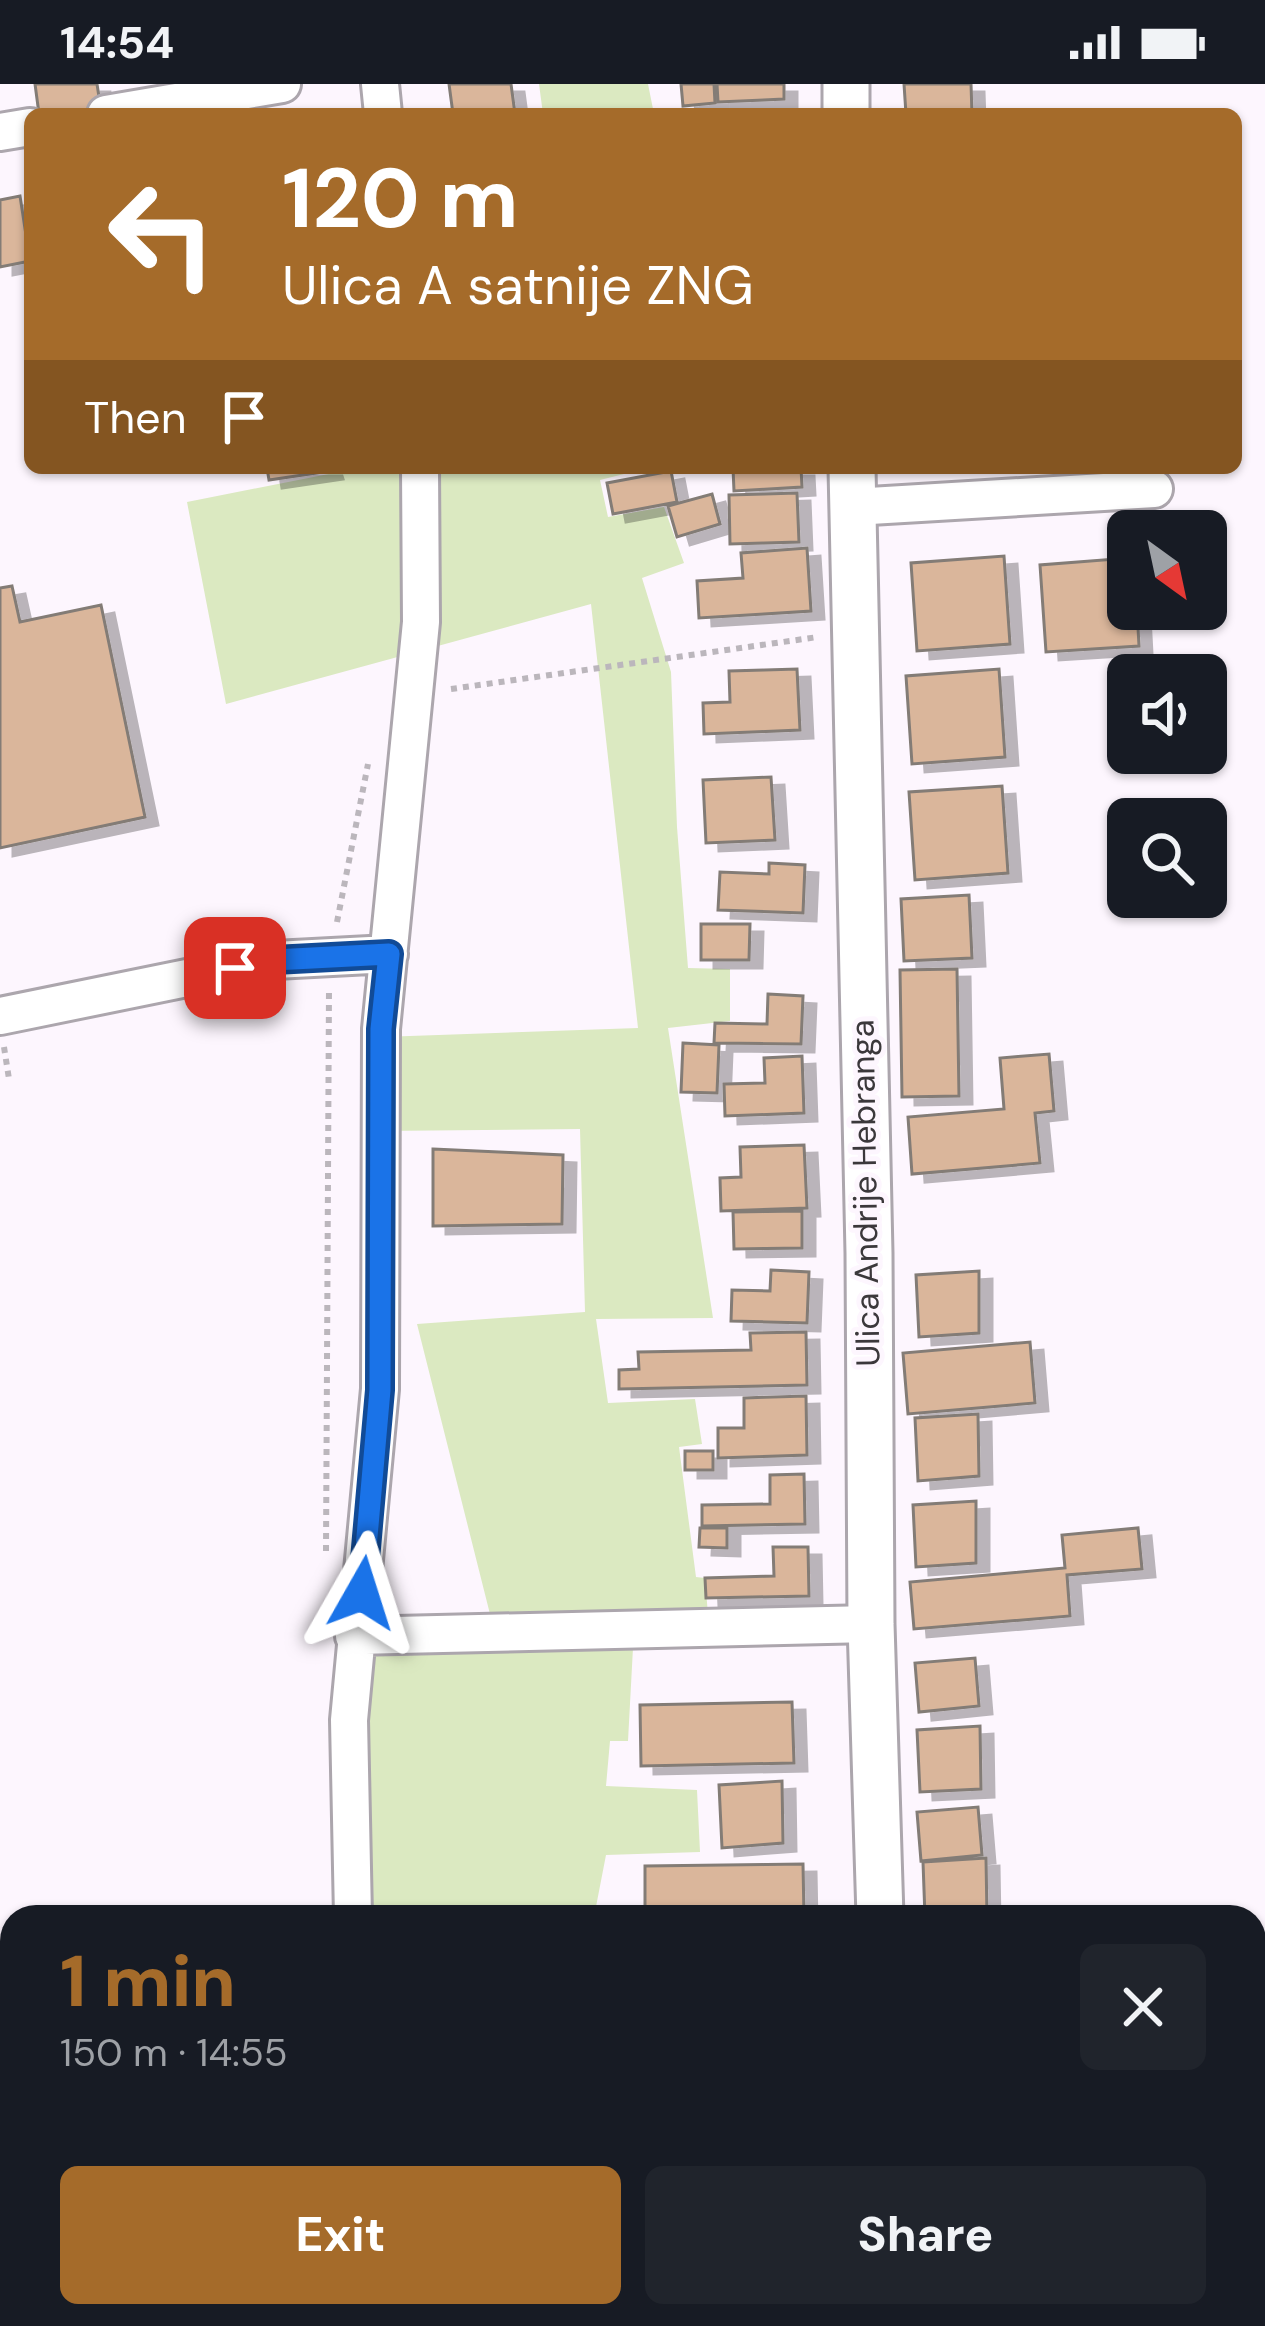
<!DOCTYPE html>
<html lang="en">
<head>
<meta charset="utf-8">
<style>
  :root { --surface:#171b24; --page:#20242c; --text:#f1f3f6; --muted:#9ea1a6; --accent:#a56b2a }
  body { margin:0; font-family:"DM Sans",sans-serif; background:var(--page); color:var(--text); height:100vh; display:flex; flex-direction:column; font-size:45px; white-space:nowrap }
  * { box-sizing:border-box; margin:0 }
  p { font-size:39px; color:var(--muted) }
  .icon { flex:none; width:66px; height:66px; fill:none; stroke:currentColor; stroke-width:2; stroke-linecap:round; stroke-linejoin:round }
  .map { position:relative; flex:1; overflow:hidden }
  .panel { position:absolute; left:0px; top:1821px; width:1266px; height:423px; display:flex; flex-direction:column; background:var(--surface); border-radius:36px 36px 0 0; box-shadow:0 3px 9px #0004 }
  .panel>* { flex:none }
  .hud { position:absolute; left:24px; top:24px; width:1218px; height:366px; border-radius:18px; box-shadow:0 3px 9px #0004; background:#a56b2a; color:#fff; overflow:hidden }
  .needle { width:78px; rotate:147deg }
  .controls { position:absolute; left:1107px; top:426px; display:grid; gap:24px }
  .controls a { display:grid; place-items:center; width:120px; height:120px; border-radius:18px; background:var(--surface); box-shadow:0 3px 9px #0004; font-size:60px }
  .pin { position:absolute; display:grid; place-items:center; width:102px; height:102px; color:#fff; margin:-51px; border-radius:24px; box-shadow:0 6px 18px #0006 }
  .me { position:absolute; width:132px; margin:-66px; rotate:6deg; stroke-linejoin:round; filter:drop-shadow(0 0 9px #0008) }
  .turn { display:flex; align-items:center; gap:42px; height:252px; padding:0 60px; font-size:54px }
  .turn .icon { width:156px; height:156px; stroke-width:2.5 }
  .turn b { display:block; font-size:84px; line-height:102px }
  .then { display:flex; align-items:center; height:114px; padding:0 60px; background:#0003; gap:24px; font-size:45px }
  .round { display:grid; place-items:center; flex:none; width:126px; height:126px; border-radius:18px; background:var(--page) }
  .headline { display:flex; align-items:center; justify-content:space-between; height:204px; padding:0 60px }
  h1 { font-size:72px; font-weight:800; line-height:90px; color:var(--accent) }
  .primary-button { display:flex; gap:24px; margin-top:auto; padding:24px 60px }
  .primary-button a { flex:1; height:138px; border-radius:18px; background:var(--accent); color:#fff; font-size:48px; font-weight:800; line-height:138px; text-align:center }
  .primary-button a+a { background:var(--page); color:var(--text) }
  .status { display:flex; justify-content:space-between; align-items:center; height:84px; padding:0 60px; background:var(--surface); direction:ltr }
  .status svg { height:33px; fill:currentColor }
  .map>svg:first-child { display:block }
</style>
</head>
<body>
<div class="status"><b>14:54</b><svg viewBox="0 0 49 12"><path d="M0 12V9h3v3zM5 12V6h3v6zM10 12V3h3v9zM15 12V0h3v12zM26 1h20v11H26zM47 4h2v5h-2z"/></svg></div>
<div class="map">
<svg width="1265" height="2242" viewBox="0 0 1265 2242">
  <defs>
    <filter id="shadow"><feDropShadow dx="13" dy="8" stdDeviation="0" flood-color="#0004"/></filter>
  </defs>
  <rect width="100%" height="100%" fill="#fdf6fe"/>
  <path fill="#dbe9c1" d="M 539,0 L 648,0 L 654,30 L 543,30 Z
    M 359,384 L 648,384 L 600,396 L 608,433 L 664,423 L 684,479 L 642,494 L 671,588 L 677,743 L 688,884 L 730,885 L 730,937 L 668,944 L 713,1234 L 596,1235 L 608,1319 L 695,1315 L 702,1360 L 679,1363 L 696,1493 L 705,1494 L 709,1543 L 634,1545 L 628,1657 L 610,1657 L 606,1702 L 697,1706 L 700,1768 L 606,1771 L 594,1833 L 353,1833 L 354,1552 L 494,1546 L 417,1240 L 585,1228 L 580,1045 L 380,1047 L 381,953 L 638,944 L 591,520 L 226,620 L 187,418 Z
    M 12,1946 L 12,2232 L 139,2232 L 140,2242 L 0,2242 L 0,1948 Z"/>
  <path fill="#dab69b" stroke="#837c76" stroke-width="3" filter="url(#shadow)" d="M 35,0 L 97,0 L 101,26 L 39,30 Z
    M 449,0 L 511,0 L 515,30 L 453,30 Z
    M 681,0 L 714,0 L 715,19 L 683,22 Z
    M 717,0 L 784,0 L 784,15 L 718,18 Z
    M 904,0 L 971,0 L 972,30 L 906,30 Z
    M 20,112 L 30,177 L 0,183 L 0,116 Z
    M 267,384 L 329,384 L 330,387 L 269,396 Z
    M 733,384 L 801,384 L 802,403 L 734,407 Z
    M 671,387 L 677,418 L 613,430 L 607,399 Z
    M 797,409 L 799,458 L 730,460 L 729,411 Z
    M 712,410 L 720,440 L 677,453 L 668,422 Z
    M 807,464 L 811,527 L 699,534 L 697,497 L 743,494 L 741,469 Z
    M 1004,472 L 1010,560 L 917,567 L 911,479 Z
    M 1128,474 L 1128,525 L 1137,525 L 1139,562 L 1046,568 L 1040,481 Z
    M 12,502 L 20,538 L 101,521 L 145,733 L 0,764 L 0,504 Z
    M 797,585 L 800,646 L 704,650 L 703,619 L 730,618 L 729,587 Z
    M 999,585 L 1005,673 L 912,680 L 906,592 Z
    M 771,693 L 775,756 L 706,759 L 703,696 Z
    M 1002,702 L 1008,789 L 915,796 L 909,708 Z
    M 769,779 L 805,781 L 803,829 L 718,826 L 720,788 L 769,790 Z
    M 969,811 L 972,874 L 904,877 L 901,815 Z
    M 701,840 L 750,840 L 749,876 L 701,876 Z
    M 957,885 L 959,1012 L 902,1013 L 900,886 Z
    M 768,910 L 803,912 L 801,960 L 714,959 L 715,939 L 767,940 Z
    M 683,959 L 719,961 L 717,1009 L 681,1008 Z
    M 1049,970 L 1054,1027 L 1035,1029 L 1040,1079 L 912,1090 L 908,1033 L 1004,1025 L 1000,974 Z
    M 802,972 L 804,1029 L 725,1032 L 724,1000 L 765,999 L 764,974 Z
    M 804,1061 L 807,1124 L 721,1127 L 720,1094 L 741,1093 L 740,1063 Z
    M 433,1065 L 563,1071 L 562,1140 L 433,1142 Z
    M 802,1127 L 802,1164 L 734,1165 L 733,1128 Z
    M 771,1186 L 809,1188 L 807,1239 L 731,1237 L 732,1206 L 770,1207 Z
    M 979,1187 L 979,1249 L 919,1253 L 916,1191 Z
    M 806,1248 L 807,1301 L 619,1305 L 619,1286 L 639,1285 L 638,1268 L 751,1266 L 750,1249 Z
    M 1030,1258 L 1035,1319 L 908,1330 L 903,1269 Z
    M 806,1312 L 807,1371 L 718,1374 L 718,1344 L 744,1344 L 744,1314 Z
    M 978,1330 L 979,1392 L 918,1397 L 915,1334 Z
    M 685,1367 L 713,1367 L 713,1386 L 685,1386 Z
    M 804,1390 L 805,1440 L 702,1442 L 702,1421 L 770,1420 L 770,1391 Z
    M 976,1417 L 976,1479 L 916,1483 L 913,1421 Z
    M 700,1444 L 727,1444 L 727,1464 L 699,1463 Z
    M 1138,1444 L 1142,1485 L 1067,1491 L 1070,1532 L 914,1545 L 910,1498 L 1065,1484 L 1062,1451 Z
    M 773,1463 L 808,1463 L 809,1512 L 706,1514 L 705,1494 L 774,1492 Z
    M 975,1574 L 979,1622 L 919,1628 L 915,1579 Z
    M 792,1618 L 794,1679 L 641,1682 L 640,1621 Z
    M 980,1642 L 981,1705 L 920,1708 L 917,1646 Z
    M 782,1697 L 783,1759 L 722,1764 L 719,1701 Z
    M 978,1723 L 982,1771 L 921,1777 L 917,1728 Z
    M 986,1774 L 987,1833 L 925,1833 L 923,1778 Z
    M 803,1780 L 804,1833 L 645,1833 L 645,1782 Z
    M 462,2232 L 558,2232 L 560,2242 L 463,2242 Z"/>
  <g fill="none" stroke-linecap="round" stroke-linejoin="round">
    <defs>
      <path id="minor" d="M 380,0 L 383,30
        M 106,30 L 282,0
        M 0,48 L 30,43
        M 853,423 L 1154,405
        M 0,932 L 275,876 L 389,870
        M 354,1552 L 871,1540
        M 353,1833 L 349,1636 L 380,1305 L 381,945 L 421,538 L 420,384
        M 1254,2180 L 1265,2178
        M 385,2232 L 386,2242
        M 609,2232 L 611,2242
        M 230,2242 L 277,2235
        M 880,2242 L 940,2232"/>
      <path id="major" d="M 846,0 L 846,30
        M 852,384 L 869,1169 L 871,1540 L 880,1833
        M 885,2232 L 885,2242"/>
    </defs>
    <use href="#minor" stroke="#aca6ad" stroke-width="42"/>
    <use href="#major" stroke="#aca6ad" stroke-width="51"/>
    <path stroke="#bbb6bc" stroke-width="6" stroke-dasharray="6 6" stroke-linecap="butt" d="M 451,605 L 818,553
      M 337,838 L 368,680
      M 4,963 L 9,995
      M 326,1467 L 329,904
      M 1216,2242 L 1265,2233"/>
    <use href="#minor" stroke="#fff" stroke-width="36"/>
    <use href="#major" stroke="#fff" stroke-width="45"/>
  </g>
  <g fill="none" stroke-linecap="round" stroke-linejoin="round">
    <defs>
      <path id="route" d="M 235,884 L 274,876 L 389,870 L 381,945 L 380,1306 L 362,1509"/>
    </defs>
    <use href="#route" stroke="#114b97" stroke-width="30"/>
    <use href="#route" stroke="#1a73e8" stroke-width="21"/>
  </g>
  <g text-anchor="middle" dominant-baseline="central" stroke-width="10" stroke-linejoin="round" paint-order="stroke">
    <g font-size="33" fill="#3b383b" stroke="#fdf6fe">
      <text transform="translate(865 1109) rotate(-91)">Ulica Andrije Hebranga</text>
    </g>
  </g>
</svg>
<div class="controls">
<a><svg class="needle" viewBox="-14 -14 28 28"><path d="M0-13l5 13h-10z" fill="#e53935"/><path d="M0 13l5-13h-10z" fill="#9ea1a6"/></svg></a>
<a><svg class="icon" aria-label="sound" viewBox="0 0 24 24"><path d="M4 9h4l5-4v14l-5-4H4zM17 9q2 3 0 6"/></svg></a>
<a><svg class="icon" aria-label="search" viewBox="0 0 24 24"><circle cx="10" cy="10" r="6"/><path d="M15 15l6 6"/></svg></a>
</div>
<div class="pin" style="left:235px;top:884px;background:#d93025"><svg class="icon" aria-label="arrive" viewBox="0 0 24 24"><path d="M6 21V4h12l-3 4 3 4H6"/></svg></div>
<svg class="me" style="left:362px;top:1509px" viewBox="-20 -20 40 40"><path d="M0-17L14 15 0 8-14 15z" fill="#1a73e8" stroke="#fff" stroke-width="4"/></svg>
<div class="hud">
<div class="turn"><svg class="icon" aria-label="left" viewBox="0 0 24 24"><path d="M17 20v-9H6M10 6l-5 5 5 5"/></svg><div><b>120 m</b>Ulica A satnije ZNG</div></div>
<div class="then">Then<svg class="icon" aria-label="arrive" viewBox="0 0 24 24"><path d="M6 21V4h12l-3 4 3 4H6"/></svg></div>
</div>
<section class="panel">
<div class="headline"><div><h1>1 min</h1><p>150 m · 14:55</p></div><a class="round"><svg class="icon" aria-label="close" viewBox="0 0 24 24"><path d="M6 6l12 12M18 6L6 18"/></svg></a></div>
<div class="primary-button"><a>Exit</a><a>Share</a></div>
</section>
</div>
</body>
</html>
